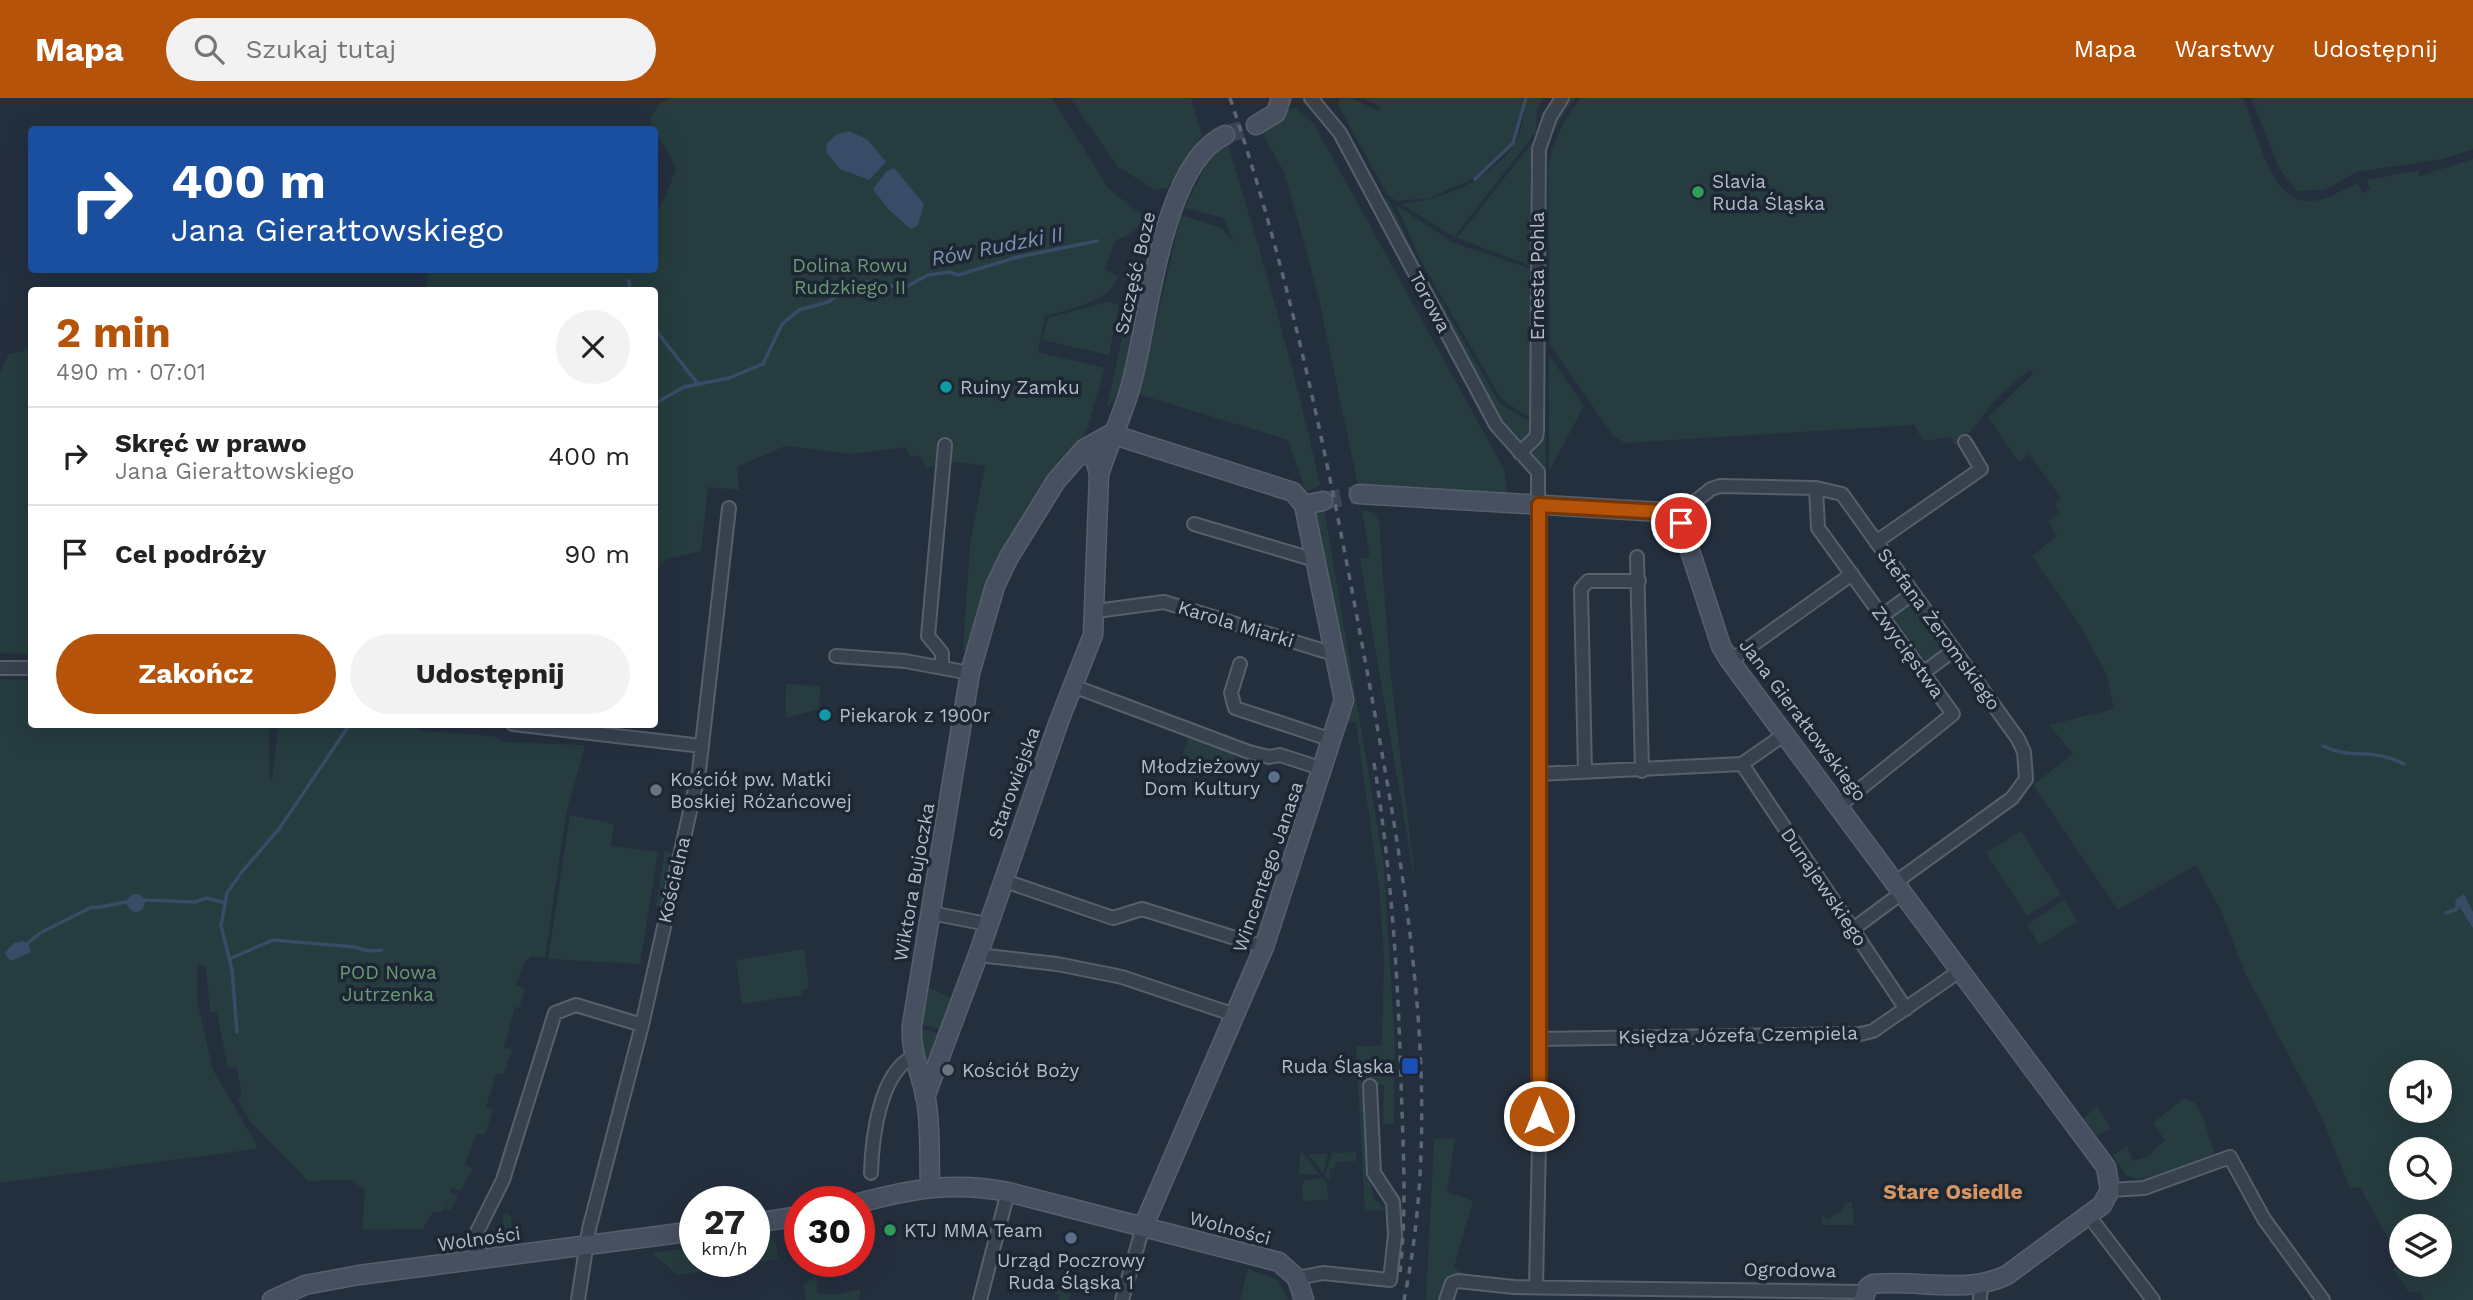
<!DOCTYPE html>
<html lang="pl">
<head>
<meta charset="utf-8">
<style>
  :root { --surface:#fff; --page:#f2f2f2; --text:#222; --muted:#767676; --line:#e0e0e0; --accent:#b45309 }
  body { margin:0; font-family:"Work Sans",sans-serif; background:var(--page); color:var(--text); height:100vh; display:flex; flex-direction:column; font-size:26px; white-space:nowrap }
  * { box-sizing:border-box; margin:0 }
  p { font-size:23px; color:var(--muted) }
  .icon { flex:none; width:38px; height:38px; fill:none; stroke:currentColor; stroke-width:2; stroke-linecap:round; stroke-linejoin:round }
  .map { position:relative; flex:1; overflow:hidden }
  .sheet { position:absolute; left:28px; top:189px; width:630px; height:441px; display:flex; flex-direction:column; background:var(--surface); border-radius:7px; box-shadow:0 7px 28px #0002 }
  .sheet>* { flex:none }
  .top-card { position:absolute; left:28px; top:28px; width:630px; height:147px; border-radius:7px; box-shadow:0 7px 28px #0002; background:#1a4fa0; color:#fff; overflow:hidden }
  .fabs { position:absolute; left:2389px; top:962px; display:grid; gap:14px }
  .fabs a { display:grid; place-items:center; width:63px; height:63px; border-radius:50%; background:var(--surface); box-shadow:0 7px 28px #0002; font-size:35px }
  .speed { position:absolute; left:679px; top:1088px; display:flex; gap:14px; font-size:35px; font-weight:700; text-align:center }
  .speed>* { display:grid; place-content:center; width:91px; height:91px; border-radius:50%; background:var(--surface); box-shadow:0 7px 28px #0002; line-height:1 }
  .speed small { font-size:18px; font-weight:400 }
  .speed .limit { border:10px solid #d22; background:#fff; color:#111 }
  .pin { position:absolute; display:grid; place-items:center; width:60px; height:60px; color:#fff; margin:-30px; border:4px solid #fff; border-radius:50%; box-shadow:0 2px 7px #0007 }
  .me { position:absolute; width:77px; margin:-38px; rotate:0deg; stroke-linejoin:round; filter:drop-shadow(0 0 5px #0008) }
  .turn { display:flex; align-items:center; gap:24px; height:147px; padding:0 28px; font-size:32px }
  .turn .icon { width:91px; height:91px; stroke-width:2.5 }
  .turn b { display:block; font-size:49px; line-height:60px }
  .round { display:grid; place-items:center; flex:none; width:74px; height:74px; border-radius:37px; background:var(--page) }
  .headline { display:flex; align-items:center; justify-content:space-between; height:119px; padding:0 28px }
  h1 { font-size:42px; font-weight:700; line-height:52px; color:var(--accent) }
  .button { display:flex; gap:14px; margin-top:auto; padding:14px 28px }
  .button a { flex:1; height:80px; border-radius:42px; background:var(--accent); color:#fff; font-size:28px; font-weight:700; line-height:80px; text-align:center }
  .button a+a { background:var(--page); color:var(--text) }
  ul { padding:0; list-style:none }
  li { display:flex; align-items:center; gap:21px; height:98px; padding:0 28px; border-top:2px solid var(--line) }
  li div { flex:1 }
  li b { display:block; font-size:26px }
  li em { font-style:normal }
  header { display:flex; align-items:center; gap:42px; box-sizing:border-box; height:98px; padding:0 35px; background:var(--accent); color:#fff }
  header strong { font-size:33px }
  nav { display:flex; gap:38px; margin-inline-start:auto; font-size:24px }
  .search { width:490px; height:63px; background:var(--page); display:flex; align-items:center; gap:18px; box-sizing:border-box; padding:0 24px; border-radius:38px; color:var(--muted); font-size:26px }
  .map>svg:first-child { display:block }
</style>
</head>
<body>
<header>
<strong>Mapa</strong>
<div class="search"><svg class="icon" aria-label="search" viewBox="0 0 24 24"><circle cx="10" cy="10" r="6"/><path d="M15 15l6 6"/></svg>Szukaj tutaj</div>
<nav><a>Mapa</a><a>Warstwy</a><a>Udostępnij</a></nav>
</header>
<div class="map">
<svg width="2473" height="1202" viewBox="0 0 2473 1202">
  <rect width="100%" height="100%" fill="#242f3e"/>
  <path fill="#263c3f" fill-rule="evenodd" d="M 670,0 L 1052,0 L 1109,91 L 1147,121 L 1127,138 L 1116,142 L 1105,171 L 1118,179 C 1110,204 1068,211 1045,218 L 1038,254 L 1105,270 L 1085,337 L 1038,392 L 999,457 L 967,556 L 963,551 L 970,446 L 985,368 L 959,364 L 926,370 L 920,357 L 909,359 L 906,349 L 850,356 L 785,348 L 737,369 L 739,392 L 708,389 L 701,453 L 666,461 L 655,475 L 654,192 L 426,192 L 429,172 L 654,172 L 655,115 L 665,100 L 676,71 C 669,50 655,41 650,21 L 660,5 Z
    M 1070,0 L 1191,0 L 1202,37 L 1168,90 L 1155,92 L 1118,69 Z
    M 1351,0 L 1379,13 L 1381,9 L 1364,0 L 1524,0 L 1512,44 L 1474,80 L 1430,100 L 1396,103 L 1387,96 L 1338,7 L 1340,1 Z
    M 1527,0 L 1543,0 L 1537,11 L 1536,34 L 1454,139 L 1401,106 C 1443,102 1488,83 1514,47 C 1522,36 1524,14 1527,0 Z
    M 1567,0 L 1576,0 C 1556,24 1548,45 1543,76 L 1546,391 L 1542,370 L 1533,356 L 1539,342 L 1540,76 L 1547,35 Z
    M 1581,0 L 2243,0 C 2257,31 2270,109 2313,103 C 2330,101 2343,91 2358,85 L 2362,95 L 2370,92 L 2367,82 L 2419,72 L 2419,78 L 2473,61 L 2473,1202 L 2424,1202 L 2420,1193 L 2409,1195 L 2393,1171 L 2401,1163 L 2401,1167 L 2440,1167 L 2440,1129 L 2401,1129 L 2401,1154 L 2385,1135 L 2360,1089 L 2350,1090 L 2322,1020 L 2246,877 L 2220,811 L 2196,767 L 2118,812 L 2033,687 L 2073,656 L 2049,627 L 2114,611 L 2107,577 L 2079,526 L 2032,458 L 2057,438 L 2048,424 L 2060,414 L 2054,406 L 2061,400 L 2029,356 L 2019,364 L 1988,319 L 2033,276 L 2030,271 L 1997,300 L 1961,345 L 1955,347 L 1950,339 L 1923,343 L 1914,327 L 1624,345 L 1612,336 L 1550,247 L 1548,73 C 1552,43 1562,24 1581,0 ZM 2401,975 L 2440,975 L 2440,1013 L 2401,1013 ZM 2401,1052 L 2440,1052 L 2440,1090 L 2401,1090 Z
    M 2251,0 L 2473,0 L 2473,51 L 2443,61 L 2357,74 L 2324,92 L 2297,93 L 2279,70 Z
    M 1296,10 L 1314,26 L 1504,371 L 1508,398 L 1358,388 L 1319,201 L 1301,134 L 1284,74 L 1261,33 L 1280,23 L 1288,11 Z
    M 1536,40 L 1530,75 L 1534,169 L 1457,140 Z
    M 1228,46 C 1262,159 1295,272 1320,387 L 1306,394 L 1288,342 L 1134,295 L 1151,246 L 1181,117 L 1222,130 L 1234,145 L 1224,120 L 1185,110 L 1205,68 L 1204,64 Z
    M 1382,99 L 1389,103 L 1420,167 L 1500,306 L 1533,325 L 1531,337 L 1524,343 L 1516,344 L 1505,334 Z
    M 1396,107 L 1454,145 L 1534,172 L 1533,321 L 1502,302 L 1422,165 Z
    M 1143,167 L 1151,169 C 1145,194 1126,299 1107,309 L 1137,170 Z
    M 1107,204 L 1119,206 L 1109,257 L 1042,242 L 1048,220 Z
    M 31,251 L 31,556 L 0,555 L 0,275 L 9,256 Z
    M 1549,257 L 1584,308 L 1549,373 Z
    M 1324,410 L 1384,768 L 1395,948 L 1394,1025 L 1383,1026 L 1384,987 L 1368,987 L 1366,1048 L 1370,1084 L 1374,1101 L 1385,1112 L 1365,1113 L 1356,948 L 1382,948 L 1384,861 L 1379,788 L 1356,624 L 1347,625 L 1353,604 L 1311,413 Z
    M 1362,412 L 1375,415 L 1379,424 L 1390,571 L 1416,790 L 1360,461 L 1370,459 Z
    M 1914,503 L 1947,550 L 1928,566 L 1893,519 Z
    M 0,581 L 31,582 L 32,626 L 269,627 L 269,674 L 272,684 L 278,627 L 409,627 L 423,633 L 493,638 L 506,644 L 585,647 L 566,716 L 545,860 L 532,858 L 524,865 L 516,887 L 525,891 L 519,910 L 515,909 L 504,950 L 512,951 L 504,976 L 496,976 L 486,1009 L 493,1012 L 485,1037 L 477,1035 L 465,1066 L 473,1071 L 460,1093 L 452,1090 L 450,1093 L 458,1099 L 450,1113 L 446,1111 L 448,1104 L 443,1113 L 433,1114 L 423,1131 L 362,1132 L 365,1093 L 352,1082 L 308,1083 L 250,1023 L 237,1000 L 242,999 L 237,969 L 228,970 L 217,915 L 210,914 L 206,869 L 197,866 L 197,902 L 213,972 L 257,1047 L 255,1051 L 0,1085 Z
    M 786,586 L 820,588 L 819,611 L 785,620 Z
    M 1189,638 L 1236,654 L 1228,678 L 1181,662 Z
    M 570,717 L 614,726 L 611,748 L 658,754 L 640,866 L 548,861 Z
    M 2021,733 L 2061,796 L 2027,818 L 1986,755 Z
    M 665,753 L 675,756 L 662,812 L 656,807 Z
    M 2064,802 L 2078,823 L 2040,847 L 2027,827 Z
    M 804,851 L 809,890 L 801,892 L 802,897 L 742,906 L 736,862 Z
    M 969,859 L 945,932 L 920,926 L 925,888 L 952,900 L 964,864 Z
    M 918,931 L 942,936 L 927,979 Z
    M 2183,1001 L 2194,1004 L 2203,1019 L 2215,1057 L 2140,1082 L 2126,1077 L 2113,1058 L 2127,1048 L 2133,1063 L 2147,1059 L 2165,1042 L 2153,1025 Z
    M 2097,1009 L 2111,1030 L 2097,1038 L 2083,1020 Z
    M 1455,1040 L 1447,1094 L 1473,1103 L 1454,1169 L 1472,1183 L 1454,1181 L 1443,1202 L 1426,1202 L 1434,1041 Z
    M 1356,1054 L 1356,1063 L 1335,1064 L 1335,1070 L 1329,1071 L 1330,1083 L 1325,1078 L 1332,1055 Z
    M 1300,1055 L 1303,1055 L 1320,1077 L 1299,1076 Z
    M 1308,1056 L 1328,1056 L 1323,1075 Z
    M 1323,1080 L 1327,1086 L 1328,1102 L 1303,1103 L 1302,1087 L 1305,1082 Z
    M 1852,1104 L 1854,1127 L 1822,1127 L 1822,1118 L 1827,1121 L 1842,1113 L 1845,1105 Z
    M 506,1115 L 511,1118 L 513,1142 L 505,1141 L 503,1134 L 496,1135 L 497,1127 L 504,1128 L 502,1121 Z
    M 768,1139 L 776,1144 L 778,1161 L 732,1168 L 732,1164 L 754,1164 L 754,1141 Z
    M 695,1149 L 695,1164 L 699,1167 L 709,1164 L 710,1172 L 678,1177 L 652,1155 Z
    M 1248,1171 L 1278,1182 L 1288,1202 L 1240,1202 Z
    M 816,1179 L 818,1196 L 835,1197 L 861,1191 L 859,1202 L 806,1202 L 803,1187 Z
    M 1039,1185 L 1071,1195 L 1069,1202 L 1059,1202 L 1060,1197 L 1038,1190 Z"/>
  <path fill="#394c67" d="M 849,33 L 868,42 L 886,64 L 869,82 L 840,71 L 826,54 L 827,45 L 837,36 Z
    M 894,70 L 924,106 L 918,127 L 911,131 L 889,112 L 873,91 L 887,73 Z
    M127 805a9 9 0 1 1 18 0a9 9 0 1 1-18 0Z
    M 2464,796 L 2473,814 L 2473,830 L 2455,802 Z
    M 22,843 L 28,845 L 31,854 L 11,863 L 4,855 L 14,845 Z"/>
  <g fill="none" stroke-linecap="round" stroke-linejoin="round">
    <path stroke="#394c67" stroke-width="3.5" d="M 1475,81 L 1513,45 L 1526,0
      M 629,183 L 630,192
      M 654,230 L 698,286
      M 654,306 L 684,289 L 729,280 L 763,266 L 782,226 L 799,212 L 828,204 L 844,193 L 868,184 L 904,190 L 928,177 L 949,174 L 958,177 L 1018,159 L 1097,143
      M 2323,648 C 2350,662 2372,649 2404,666
      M 241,775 L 279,731 L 350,626
      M 144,802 L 195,804 L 206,800 L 223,804
      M 2446,815 L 2457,811 L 2457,805
      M 221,828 L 227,795 L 239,778
      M 222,831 L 232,872 L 237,934
      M 42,834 L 92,809 C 104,811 116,804 129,804
      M 28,845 L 39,836
      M 229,861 L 273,842 L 355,849 L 368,853 L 382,852"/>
    <path stroke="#3a4453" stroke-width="18" stroke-dasharray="18 9" stroke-linecap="butt" d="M 1225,37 L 1256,27
      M 1323,403 L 1359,396"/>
    <defs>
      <path id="street" d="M 1311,0 L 1340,35 L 1496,327 L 1538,374 L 1539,1043 L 1536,1189
        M 1520,355 L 1536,339 L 1537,333 L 1539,51 L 1550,19 L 1562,0
        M 1816,390 L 1818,430 L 1953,616 L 1840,707
        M 1676,419 L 1711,391 L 1720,388 L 1816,390 L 1842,396 L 2018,641 L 2024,654 L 2026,681 L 2012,700 L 1896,784
        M 1194,426 L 1315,462
        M 1876,444 L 1981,371 L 1965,344
        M 1637,459 L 1642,673
        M 1096,513 L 1164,504 L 1334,556
        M 1882,518 L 1913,495
        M 836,558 L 905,563 L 970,575
        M 1730,563 L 1852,476
        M 1240,566 L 1231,595 L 1235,610 L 1332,642
        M 0,570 L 32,570
        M 942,570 L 942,555 L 928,538 L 945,347
        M 1923,575 L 1954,552
        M 1073,588 L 1249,654 L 1269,659 L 1280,657 L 1323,671
        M 513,626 L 702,648
        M 1742,666 L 1906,911
        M 1585,674 L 1581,491 L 1588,483 L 1639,483
        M 1538,676 L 1742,666 L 1785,636
        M 1002,782 L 1113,820 L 1142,811 L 1264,849
        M 931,815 L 987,826
        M 1853,831 L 1903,794
        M 978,857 L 1057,866 L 1122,879 L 1235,917
        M 1538,941 L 1860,936 L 1873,933 L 1961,872
        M 871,1075 C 872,1042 879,975 913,959
        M 2110,1092 L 2144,1090 L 2230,1059 L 2264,1121 L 2323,1202
        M 2089,1118 L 2153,1202
        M 480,1163 L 477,1134 L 503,1082 L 555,915 L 576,907 L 642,927
        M 1297,1180 L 1323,1175 L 1390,1182 L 1395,1137 L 1393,1104 L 1374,1075 L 1370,988
        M 578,1202 L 589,1131 L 642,927 L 699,673 L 729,410
        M 980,1202 L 1008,1094
        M 1122,1202 L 1143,1129
        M 1446,1202 L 1452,1185 L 1458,1183 L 1514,1189 L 1864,1194
        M 1980,1202 L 1981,1185"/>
      <path id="secondary" d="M 1256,27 L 1276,15 L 1281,0
        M 1111,336 L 1293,394 L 1304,407 L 1344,602 L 1264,849 L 1143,1129
        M 1099,377 C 1108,347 1123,317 1131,287 C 1149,224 1161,66 1225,37
        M 1359,396 L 1661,414 L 1676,419 L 1684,434 L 1721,548 L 1730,563 L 2106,1069 L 2110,1092 L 2102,1107 L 2007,1177 C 1967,1197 1916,1181 1873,1186 L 1868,1189 L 1863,1202
        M 1304,407 L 1323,403
        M 925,999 L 978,857 L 1059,623 L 1093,537 L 1099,377 L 1096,364 L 1084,351
        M 930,1088 C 929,1059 931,1030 926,1001 C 921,975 910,954 912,927 L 970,575 L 995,488 L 1009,459 L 1056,383 L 1084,351 L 1111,336
        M 859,1105 C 911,1091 955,1083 1008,1094 L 1279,1164 L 1297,1180 L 1304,1202
        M 754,1125 L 800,1118
        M 272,1202 L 305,1187 L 359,1177 L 695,1133"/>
    </defs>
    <use href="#street" stroke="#565f6c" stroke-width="16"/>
    <use href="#secondary" stroke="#565f6c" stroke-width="21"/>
    <use href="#street" stroke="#38414e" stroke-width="12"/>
    <use href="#secondary" stroke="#465061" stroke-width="18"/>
    <path stroke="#5a6575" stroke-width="3.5" stroke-dasharray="7 7" stroke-linecap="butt" d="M 1230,0 C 1292,183 1330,372 1365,562 C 1403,769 1447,993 1404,1202
      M 1374,665 C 1391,771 1398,875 1401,983 C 1403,1047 1407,1110 1400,1174"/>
  </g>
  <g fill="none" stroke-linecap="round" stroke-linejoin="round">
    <defs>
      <path id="route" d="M 1539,1018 L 1539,407 L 1661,414 L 1676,419 L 1681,425"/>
    </defs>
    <use href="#route" stroke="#753606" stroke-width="18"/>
    <use href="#route" stroke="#b45309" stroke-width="12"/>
  </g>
  <g fill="#2e9e5b" stroke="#1d2633" stroke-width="2.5">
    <circle cx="1698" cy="94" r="7"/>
    <circle cx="890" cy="1132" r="7"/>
  </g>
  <g fill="#0f9aa8" stroke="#1d2633" stroke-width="2.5">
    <circle cx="946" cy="289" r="7"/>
    <circle cx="825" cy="617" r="7"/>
  </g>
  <g fill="#5c6f8a" stroke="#1d2633" stroke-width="2.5">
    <circle cx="1274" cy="679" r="7"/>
    <circle cx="1071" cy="1140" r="7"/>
  </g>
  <g fill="#6b7280" stroke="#1d2633" stroke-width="2.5">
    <circle cx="656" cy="692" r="7"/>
    <circle cx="948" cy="972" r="7"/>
  </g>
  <rect fill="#1a4fb4" stroke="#1d2633" stroke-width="2.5" x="1401" y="959" width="18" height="18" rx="3.5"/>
  <g text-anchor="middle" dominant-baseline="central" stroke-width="7" stroke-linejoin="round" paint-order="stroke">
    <g font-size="19" fill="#b4bcc9" stroke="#1d2633" text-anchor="start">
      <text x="1712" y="83">Slavia<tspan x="1712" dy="22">Ruda Śląska</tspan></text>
      <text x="960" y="289">Ruiny Zamku</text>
      <text x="839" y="617">Piekarok z 1900r</text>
      <text x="1260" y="668" text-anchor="end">Młodzieżowy<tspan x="1260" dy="22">Dom Kultury</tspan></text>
      <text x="670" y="681">Kościół pw. Matki<tspan x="670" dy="22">Boskiej Różańcowej</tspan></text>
      <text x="1394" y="968" text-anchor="end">Ruda Śląska</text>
      <text x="962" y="972">Kościół Boży</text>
      <text x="904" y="1132">KTJ MMA Team</text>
      <text x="1071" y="1162" text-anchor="middle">Urząd Poczrowy<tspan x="1071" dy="22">Ruda Śląska 1</tspan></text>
    </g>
    <g font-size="19" fill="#6b9a76" stroke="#1d2633">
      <text x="850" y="167">Dolina Rowu<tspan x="850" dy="22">Rudzkiego II</tspan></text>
      <text x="388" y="874">POD Nowa<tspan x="388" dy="22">Jutrzenka</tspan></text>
    </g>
    <g font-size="19" fill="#b4bcc9" stroke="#1d2633">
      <text transform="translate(1135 175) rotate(-77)">Szczęść Boze</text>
      <text transform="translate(1537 178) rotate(-90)">Ernesta Pohla</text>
      <text transform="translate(1430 204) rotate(62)">Torowa</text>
      <text transform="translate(1236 526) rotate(17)">Karola Miarki</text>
      <text transform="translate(1939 531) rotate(54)">Stefana Żeromskiego</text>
      <text transform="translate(1908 554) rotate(54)">Zwycięstwa</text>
      <text transform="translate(1803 622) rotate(53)">Jana Gierałtowskiego</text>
      <text transform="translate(1014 685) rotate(-70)">Starowiejska</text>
      <text transform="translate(1268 769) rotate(-71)">Wincentego Janasa</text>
      <text transform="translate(674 782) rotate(-77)">Kościelna</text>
      <text transform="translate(914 784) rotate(-80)">Wiktora Bujoczka</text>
      <text transform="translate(1824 789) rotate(56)">Dunajewskiego</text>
      <text transform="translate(1738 937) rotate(-1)">Księdza Józefa Czempiela</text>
      <text transform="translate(1230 1130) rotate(15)">Wolności</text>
      <text transform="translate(479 1141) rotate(-8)">Wolności</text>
      <text transform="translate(1790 1172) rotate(1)">Ogrodowa</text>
    </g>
    <g font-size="21" font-style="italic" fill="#7c92b1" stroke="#1d2633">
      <text transform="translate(997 148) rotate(-11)">Rów Rudzki II</text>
    </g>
    <g font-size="21" font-weight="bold" fill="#d59563" stroke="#1d2633">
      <text x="1953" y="1093">Stare Osiedle</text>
    </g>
  </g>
</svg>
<div class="fabs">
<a><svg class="icon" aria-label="sound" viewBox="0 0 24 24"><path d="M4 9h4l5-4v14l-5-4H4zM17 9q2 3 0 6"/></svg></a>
<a><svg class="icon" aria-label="search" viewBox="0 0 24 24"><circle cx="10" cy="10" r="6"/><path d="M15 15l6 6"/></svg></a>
<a><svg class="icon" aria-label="layers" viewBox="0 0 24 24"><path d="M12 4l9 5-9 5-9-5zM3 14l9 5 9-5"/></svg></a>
</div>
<div class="speed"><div>27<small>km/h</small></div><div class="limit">30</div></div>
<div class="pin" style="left:1681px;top:425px;background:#d93025"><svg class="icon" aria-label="arrive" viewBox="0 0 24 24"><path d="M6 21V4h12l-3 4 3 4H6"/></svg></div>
<svg class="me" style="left:1539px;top:1018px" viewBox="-20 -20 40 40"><circle r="17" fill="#b45309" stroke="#fff" stroke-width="3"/><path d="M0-11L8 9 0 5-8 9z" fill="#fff"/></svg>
<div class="top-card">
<div class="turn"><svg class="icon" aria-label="right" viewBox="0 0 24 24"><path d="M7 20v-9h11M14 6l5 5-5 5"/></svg><div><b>400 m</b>Jana Gierałtowskiego</div></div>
</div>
<section class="sheet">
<div class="headline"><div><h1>2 min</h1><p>490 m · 07:01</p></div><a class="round"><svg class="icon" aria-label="close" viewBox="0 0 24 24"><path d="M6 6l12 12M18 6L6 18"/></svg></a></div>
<ul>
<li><svg class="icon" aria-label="right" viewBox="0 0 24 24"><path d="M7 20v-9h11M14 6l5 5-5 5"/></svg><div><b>Skręć w prawo</b><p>Jana Gierałtowskiego</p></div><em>400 m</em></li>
<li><svg class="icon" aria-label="arrive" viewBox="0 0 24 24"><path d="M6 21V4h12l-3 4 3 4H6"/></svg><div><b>Cel podróży</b></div><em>90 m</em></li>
</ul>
<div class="button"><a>Zakończ</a><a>Udostępnij</a></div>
</section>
</div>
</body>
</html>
